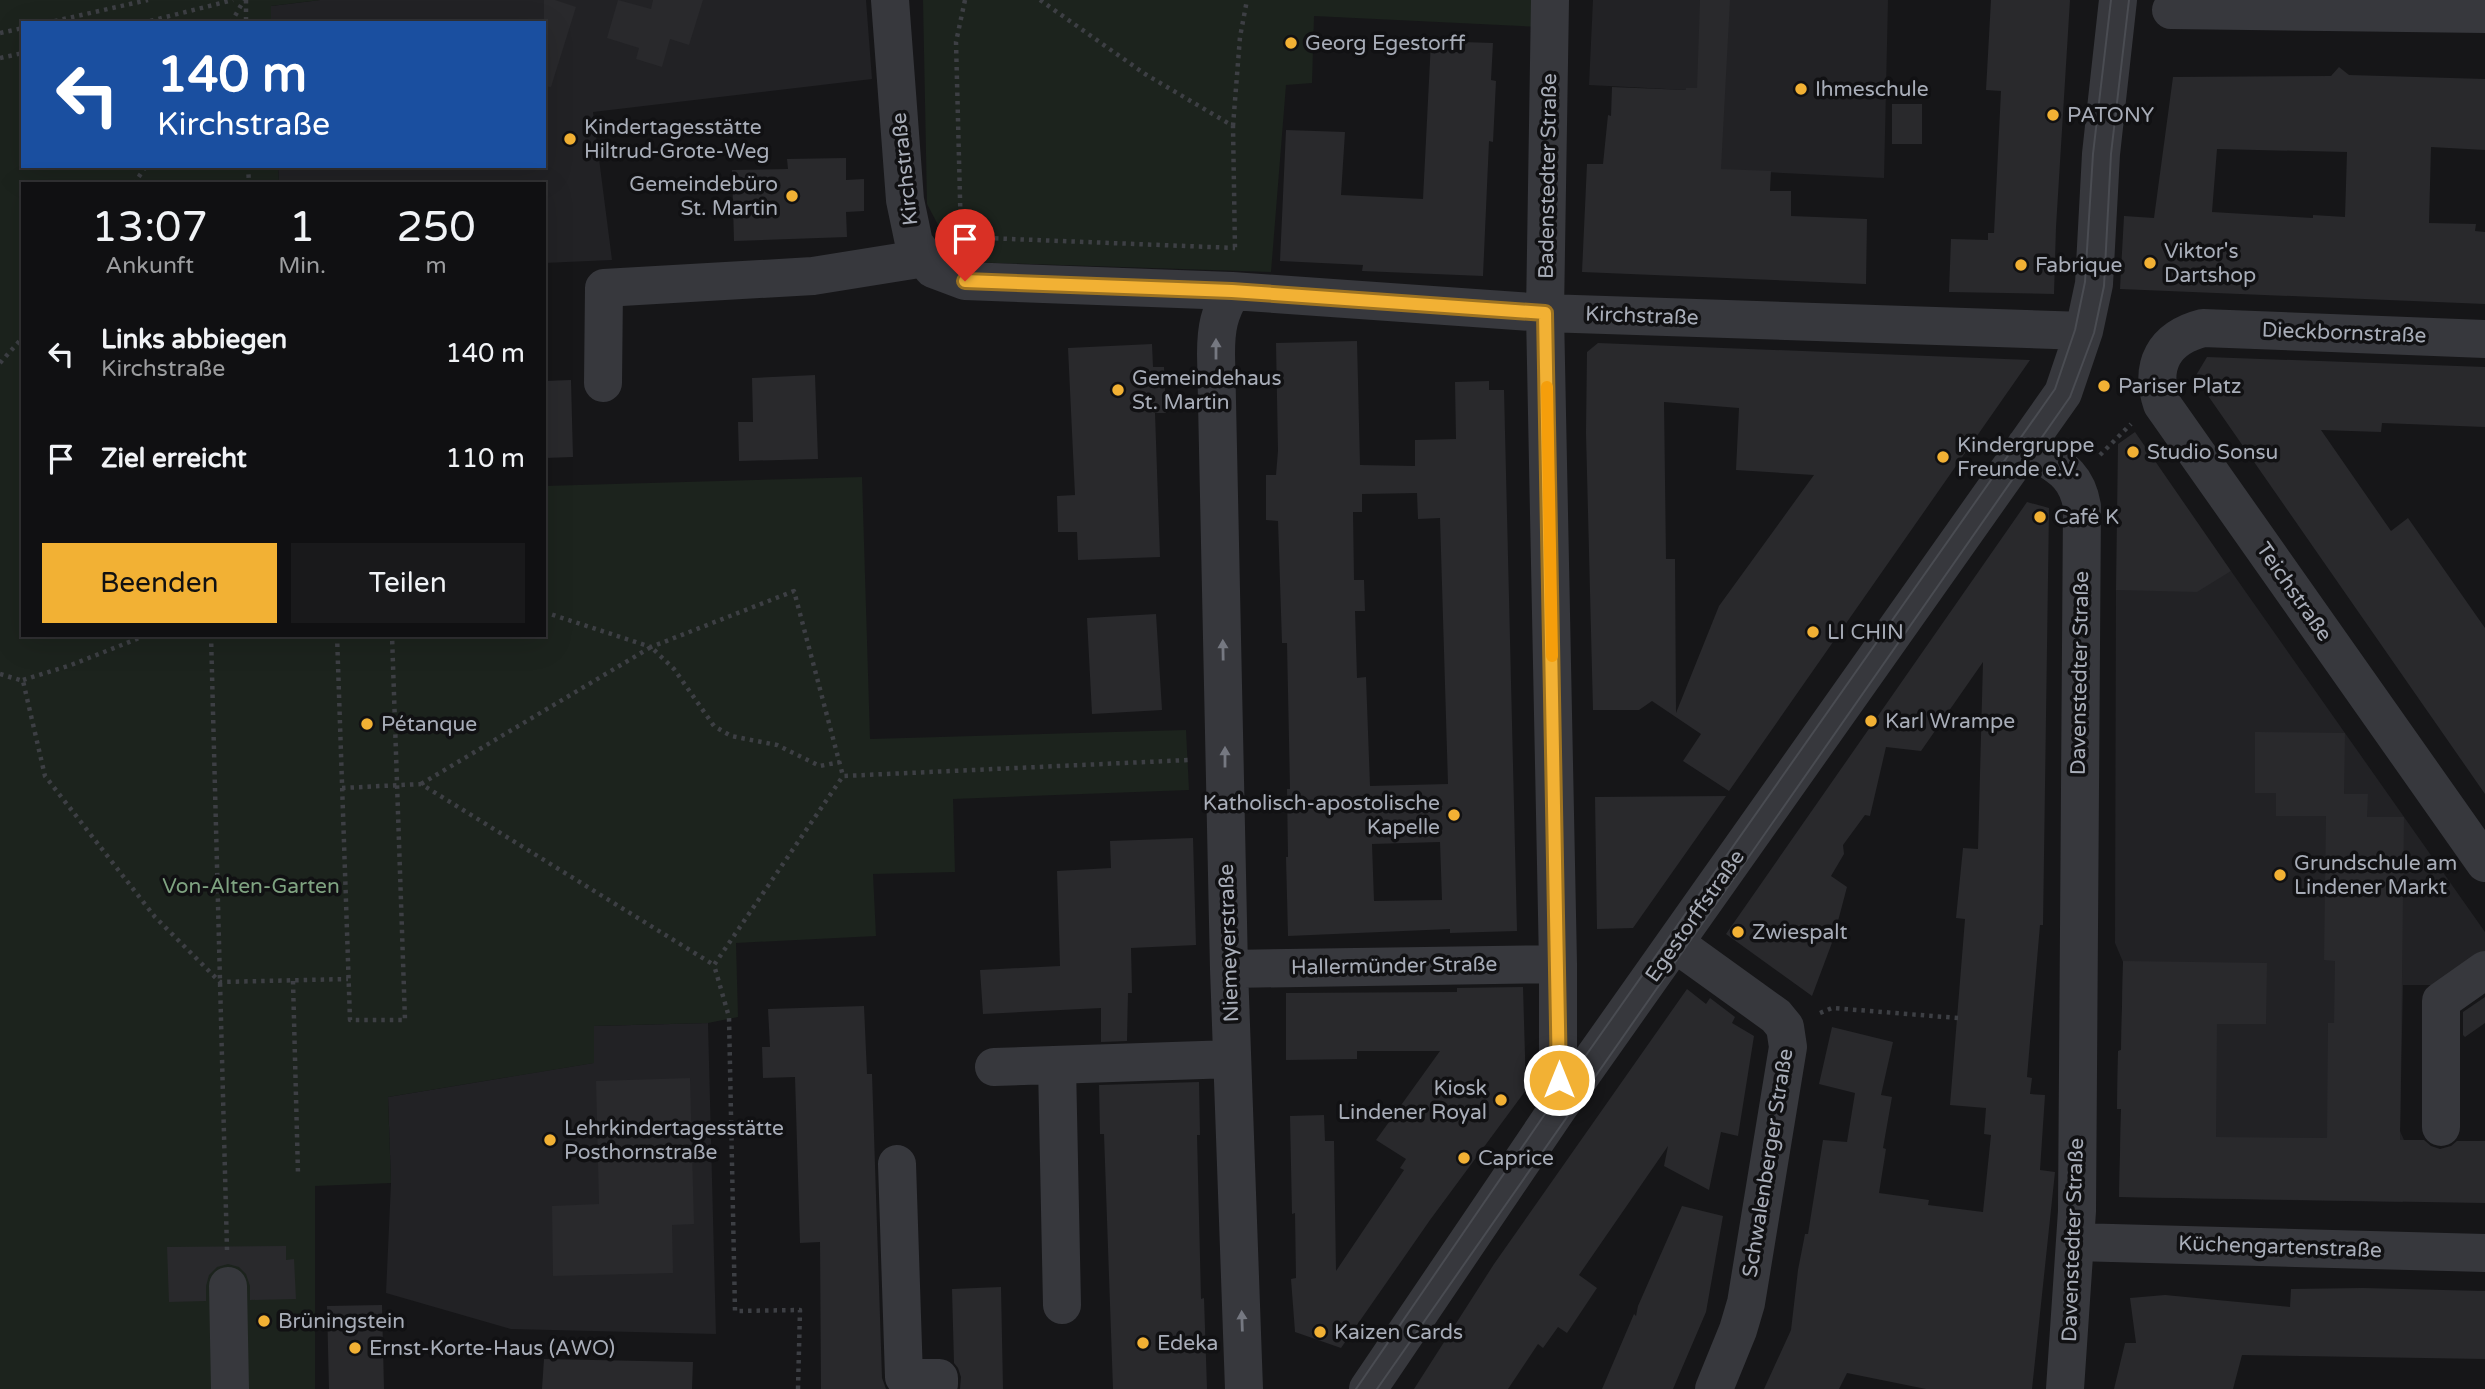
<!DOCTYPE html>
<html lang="de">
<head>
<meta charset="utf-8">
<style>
  :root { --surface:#101012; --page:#19191b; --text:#f1f3f6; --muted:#9c9d9f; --line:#303032; --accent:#f2b134 }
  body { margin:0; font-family:"Varela Round",sans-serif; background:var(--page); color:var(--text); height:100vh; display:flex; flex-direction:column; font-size:26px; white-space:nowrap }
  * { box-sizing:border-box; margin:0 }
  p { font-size:23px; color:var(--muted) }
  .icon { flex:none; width:38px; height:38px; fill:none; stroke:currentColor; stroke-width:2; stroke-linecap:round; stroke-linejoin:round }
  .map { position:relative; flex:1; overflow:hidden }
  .side { position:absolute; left:21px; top:182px; width:525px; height:455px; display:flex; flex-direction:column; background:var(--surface); border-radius:0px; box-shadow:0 7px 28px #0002,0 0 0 2px var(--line) }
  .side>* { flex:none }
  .banner { position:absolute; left:21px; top:21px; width:525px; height:147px; border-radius:0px; box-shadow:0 7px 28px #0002,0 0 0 2px var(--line); background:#1a4fa0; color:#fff; overflow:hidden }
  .pin { position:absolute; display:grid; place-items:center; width:60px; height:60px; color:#fff; margin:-72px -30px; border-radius:50% 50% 50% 0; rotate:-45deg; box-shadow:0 0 7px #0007 }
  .pin .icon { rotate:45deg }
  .me { position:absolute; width:77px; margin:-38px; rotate:0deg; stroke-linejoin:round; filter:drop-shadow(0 0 5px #0008) }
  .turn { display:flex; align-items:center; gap:24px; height:147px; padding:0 21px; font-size:32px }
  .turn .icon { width:91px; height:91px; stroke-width:2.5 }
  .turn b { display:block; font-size:49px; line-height:60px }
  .eta { display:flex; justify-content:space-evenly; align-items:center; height:119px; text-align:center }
  .eta b { font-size:42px; font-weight:600; line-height:49px }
  .action { display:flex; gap:14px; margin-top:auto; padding:14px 21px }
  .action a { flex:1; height:80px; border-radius:0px; background:var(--accent); color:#111; font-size:28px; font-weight:600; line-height:80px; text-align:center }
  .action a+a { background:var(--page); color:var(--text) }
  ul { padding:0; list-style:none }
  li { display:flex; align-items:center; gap:21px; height:105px; padding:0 21px }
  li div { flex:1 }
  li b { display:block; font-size:26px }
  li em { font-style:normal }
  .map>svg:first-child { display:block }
</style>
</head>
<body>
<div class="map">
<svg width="2485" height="1389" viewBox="0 0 2485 1389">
  <rect width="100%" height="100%" fill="#161618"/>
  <path fill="#222225" d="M 320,0 L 866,0 L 872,79 L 593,112 L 612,260 L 544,263 L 544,184 L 279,184 L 278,166 L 544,166 L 544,23 L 271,23 L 271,6 Z
    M 1593,0 L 1888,0 L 1884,178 L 1685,168 L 1715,89 L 1686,88 L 1686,90 L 1589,85 Z
    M 2231,571 L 2485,932 L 2485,952 L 2434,985 L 2403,985 L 2400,1131 L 2404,1140 L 2403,1202 L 2119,1197 L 2121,1109 L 2117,1109 L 2118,1051 L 2121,1050 L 2123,962 L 2115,943 L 2116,590 Z
    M 708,1023 L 716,1334 L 511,1329 L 386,1293 L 391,1183 L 388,1097 L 593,1063 L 593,1026 Z"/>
  <path fill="#1c231d" d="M 0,0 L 320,0 L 271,6 L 271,23 L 23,23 L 23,166 L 278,166 L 279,184 L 23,184 L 23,635 L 544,635 L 544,486 L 862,477 L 870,739 L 1186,730 L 1189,790 L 953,799 L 955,872 L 873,874 L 876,936 L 736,943 L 738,1017 L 708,1023 L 594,1026 L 594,1063 L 388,1097 L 391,1183 L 315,1186 L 315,1389 L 0,1389 Z
    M 923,0 L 1541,0 L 1542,27 L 1314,16 L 1312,83 L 1286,85 L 1271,272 L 968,262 L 945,238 L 927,204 Z"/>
  <path fill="#29292c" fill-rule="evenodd" d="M 544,0 L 555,0 L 576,7 L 551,87 L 544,86 Z
    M 618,0 L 651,9 L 653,0 L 703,0 L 689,45 L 670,39 L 662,67 L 636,59 L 639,48 L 607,38 Z
    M 1700,0 L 1730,0 L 1721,169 L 1771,171 L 1770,191 L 1791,191 L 1791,216 L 1867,219 L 1866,284 L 1582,272 L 1587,164 L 1603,164 L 1608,115 L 1611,116 L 1612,87 L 1686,90 L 1686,88 L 1697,88 Z
    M 1991,0 L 2070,0 L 2056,227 L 2054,294 L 1949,292 L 1951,239 L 1988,240 L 1988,233 L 1994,233 L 2001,91 L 1986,90 Z
    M 1431,41 L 1493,43 L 1491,80 L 1496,81 L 1493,142 L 1489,141 L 1483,276 L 1362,271 L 1363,265 L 1280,261 L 1286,130 L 1345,132 L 1341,195 L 1423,199 Z
    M 2339,67 L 2349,75 L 2485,79 L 2485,150 L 2431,147 L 2429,223 L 2476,224 L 2475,231 L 2485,232 L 2485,304 L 2120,289 L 2124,216 L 2154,218 L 2173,77 L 2331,76 ZM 2217,149 L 2347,152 L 2345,217 L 2313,215 L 2313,218 L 2212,212 Z
    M 1892,104 L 1922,104 L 1922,144 L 1892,144 Z
    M 846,158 L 846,180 L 864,179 L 864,211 L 846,212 L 847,237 L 734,241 L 732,170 L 788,169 L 787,159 Z
    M 1357,341 L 1360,465 L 1415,466 L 1415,440 L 1456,439 L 1455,382 L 1489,381 L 1489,390 L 1504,390 L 1517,931 L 1450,933 L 1450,929 L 1288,936 L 1286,857 L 1288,857 L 1287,789 L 1290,789 L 1287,643 L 1282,643 L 1278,521 L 1266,520 L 1266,475 L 1276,475 L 1278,451 L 1276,343 ZM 1417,493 L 1418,519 L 1440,518 L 1448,784 L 1370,786 L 1366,677 L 1357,678 L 1355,611 L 1365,611 L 1364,580 L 1354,580 L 1353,512 L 1362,512 L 1362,494 ZM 1440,842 L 1442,900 L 1374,901 L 1372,844 Z
    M 1598,343 L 2030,360 L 1729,791 L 1683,761 L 1701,734 L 1652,701 L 1639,710 L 1593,710 L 1586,433 L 1587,352 ZM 1664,402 L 1739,408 L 1736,470 L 1814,475 L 1719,606 L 1676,713 L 1675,559 L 1666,559 Z
    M 1152,344 L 1153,367 L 1164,367 L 1166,413 L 1155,413 L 1160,557 L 1078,560 L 1077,532 L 1058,532 L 1057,496 L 1075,495 L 1068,348 Z
    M 2207,357 L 2485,367 L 2485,427 L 2382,423 L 2381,432 L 2321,430 L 2391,531 L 2408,518 L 2485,628 L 2485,794 L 2195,377 Z
    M 815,375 L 818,459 L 739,461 L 738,422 L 753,422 L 752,378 Z
    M 571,380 L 573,457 L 544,458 L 544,381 Z
    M 2135,432 L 2231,571 L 2197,592 L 2116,590 L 2118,444 Z
    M 2027,502 L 2049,508 L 2043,925 L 2040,925 L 2027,1077 L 2032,1078 L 2030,1094 L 2045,1095 L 2040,1170 L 2055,1172 L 2032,1389 L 1926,1389 L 1847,1373 L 1839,1389 L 1764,1389 L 1791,1330 L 1798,1270 L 1805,1234 L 1808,1234 L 1823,1140 L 1847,1142 L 1855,1093 L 1819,1084 L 1832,1027 L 1893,1042 L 1881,1095 L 1892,1097 L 1883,1148 L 1886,1149 L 1879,1193 L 1929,1200 L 1928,1205 L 1983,1212 L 1991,1135 L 1984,1134 L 1986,1108 L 1950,1105 L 1965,919 L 1956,918 L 1963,848 L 1978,849 L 1983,662 L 1921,751 L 1886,747 L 1870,816 L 1865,815 L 1843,845 L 1844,854 L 1831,876 L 1847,887 L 1833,940 L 1812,996 L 1726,934 Z
    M 1156,614 L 1162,710 L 1092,714 L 1087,618 Z
    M 2255,732 L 2345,733 L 2344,794 L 2368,794 L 2367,817 L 2404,817 L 2400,1140 L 2424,1140 L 2431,1146 L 2440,1149 L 2451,1146 L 2457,1141 L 2485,1141 L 2485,1203 L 2119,1197 L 2121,1109 L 2117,1109 L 2118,1051 L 2121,1050 L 2123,961 L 2267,963 L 2266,1024 L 2217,1024 L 2216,1137 L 2327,1138 L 2328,1023 L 2334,1023 L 2335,961 L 2324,960 L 2326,816 L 2276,816 L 2276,793 L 2255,793 Z
    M 1726,796 L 1633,928 L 1597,929 L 1595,797 Z
    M 1193,838 L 1196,945 L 1131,948 L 1132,993 L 1128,993 L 1127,1041 L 1101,1042 L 1101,1008 L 983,1014 L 980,970 L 1060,966 L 1057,871 L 1111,868 L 1110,841 Z
    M 1523,987 L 1526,1090 L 1430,1220 L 1341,1348 L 1295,1332 L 1291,1279 L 1296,1278 L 1295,1213 L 1292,1214 L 1290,1116 L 1324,1115 L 1325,1141 L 1334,1141 L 1336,1271 L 1404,1170 L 1400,1168 L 1406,1159 L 1376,1140 L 1440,1051 L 1357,1051 L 1357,1059 L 1286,1060 L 1286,993 L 1457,992 L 1457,988 Z
    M 1687,989 L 1706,1004 L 1710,998 L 1735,1017 L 1732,1023 L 1754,1036 L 1738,1136 L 1721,1132 L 1709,1190 L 1664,1166 L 1668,1146 L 1579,1275 L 1597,1288 L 1567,1333 L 1558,1327 L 1543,1348 L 1538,1344 L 1508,1389 L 1414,1389 L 1494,1264 Z
    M 2485,997 L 2485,1023 L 2465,1037 L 2463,1035 L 2463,1012 Z
    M 864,1006 L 867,1074 L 872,1074 L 882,1378 L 886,1389 L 821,1389 L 820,1242 L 800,1243 L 795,1077 L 763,1078 L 762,1047 L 770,1047 L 768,1009 Z
    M 690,1078 L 694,1224 L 672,1225 L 673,1273 L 553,1276 L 552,1206 L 599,1204 L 596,1081 Z
    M 1199,1082 L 1200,1135 L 1197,1135 L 1201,1299 L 1204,1298 L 1207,1389 L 1113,1389 L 1104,1134 L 1100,1134 L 1099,1085 Z
    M 1682,1206 L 1723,1216 L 1706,1312 L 1673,1389 L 1602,1389 L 1634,1314 L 1636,1316 L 1638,1306 Z
    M 286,1246 L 286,1260 L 294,1259 L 296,1299 L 250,1300 L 250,1286 L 246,1274 L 239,1267 L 228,1264 L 217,1267 L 209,1275 L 206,1286 L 206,1301 L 169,1302 L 167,1247 Z
    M 1001,1287 L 1003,1389 L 960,1389 L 961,1377 L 958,1368 L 954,1363 L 952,1289 Z
    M 2363,1288 L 2485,1291 L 2485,1359 L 2242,1355 L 2233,1389 L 2114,1389 L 2125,1343 L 2136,1343 L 2130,1298 L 2165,1295 L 2290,1307 L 2291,1289 Z
    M 382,1305 L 384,1389 L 329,1389 L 327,1306 Z
    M 544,1359 L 693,1362 L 692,1389 L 542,1389 Z"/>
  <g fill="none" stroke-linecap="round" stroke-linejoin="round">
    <path stroke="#3d3f44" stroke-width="4.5" stroke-dasharray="3.5 5" stroke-linecap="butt" d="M 246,0 L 246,23
      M 965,0 L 956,42 L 961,237 L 1235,248
      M 1040,0 L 1145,74 L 1233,126 L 1235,249
      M 46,23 L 148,0
      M 142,23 L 233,0
      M 231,23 L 244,0
      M 0,33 L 23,28
      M 0,58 L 23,53
      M 1233,126 L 1240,37 L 1247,0
      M 248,166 L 249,184
      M 134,184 L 146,166
      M 0,363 L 23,337
      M 2100,455 L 2131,424
      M 544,612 L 651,647 L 794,591 L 843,776 L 1189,760
      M 211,635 L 227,1250
      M 337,635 L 350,1020 L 405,1020 L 392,635
      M 0,674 L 23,681 L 45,776 L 155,917 L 220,982 L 348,979
      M 23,680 L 71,665 L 147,635
      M 421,784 L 651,647 L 674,669 L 714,726 L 731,736 L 777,745 L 820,766 L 840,762
      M 342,788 L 421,784 L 714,965
      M 293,981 L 298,1174
      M 1820,1013 L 1832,1008 L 1958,1018
      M 798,1389 L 800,1310 L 735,1311 L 729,1017 L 714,965 L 843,776"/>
    <path stroke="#37383d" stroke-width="38" d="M 890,0 L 905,200 L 914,243 L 933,269 L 965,281 L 1232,291 L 1545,313 L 2084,331
      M 1550,0 L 1545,313 L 1558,964 L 1558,1108
      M 2171,10 L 2485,14
      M 1232,291 C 1219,314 1216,327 1216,354 L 1229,969 L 1244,1389
      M 2485,339 L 2203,328 C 2164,338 2149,365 2162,404 L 2485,863
      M 603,383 L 604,288 L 813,276 L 925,258
      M 2026,445 C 2054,465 2076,470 2082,506 L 2077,1211 L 2065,1389
      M 1676,944 L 1776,1016 L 1785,1027 L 1788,1047 L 1746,1303 L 1738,1330 L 1714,1389
      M 1229,969 L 1558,964
      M 1057,1065 L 1062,1305
      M 994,1067 L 1232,1059
      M 2441,1127 L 2441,1001 L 2485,970
      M 897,1164 L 904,1377 L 939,1378 L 939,1384
      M 2075,1242 L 2485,1253
      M 228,1286 L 230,1389
      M 1368,1389 L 1558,1108 L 2063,393 L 2084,331 L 2094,284 L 2101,154 L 2118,0"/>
    <path stroke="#4a4c52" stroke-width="2" d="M 1356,1389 L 1558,1095 L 2055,389 L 2075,330 L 2085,282 L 2093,154 L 2111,0
      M 1377,1389 L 2070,397 L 2094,333 L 2104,286 L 2111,154 L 2129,0"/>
  </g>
  <defs><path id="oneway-solid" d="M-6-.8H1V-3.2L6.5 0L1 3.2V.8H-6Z" transform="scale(1.75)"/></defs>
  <g fill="#757881">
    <use href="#oneway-solid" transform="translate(1216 349) rotate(-90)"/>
    <use href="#oneway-solid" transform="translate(1223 650) rotate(-91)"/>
    <use href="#oneway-solid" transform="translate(1225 757) rotate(-90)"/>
    <use href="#oneway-solid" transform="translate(1242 1321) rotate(-92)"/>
  </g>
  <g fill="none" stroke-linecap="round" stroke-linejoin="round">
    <defs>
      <path id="route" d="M 965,281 L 1232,291 L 1545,313 L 1559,1080"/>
    </defs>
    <use href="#route" stroke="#9d7322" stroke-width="18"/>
    <use href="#route" stroke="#f2b134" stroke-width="12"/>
    <path stroke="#f59e0b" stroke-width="12" d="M 1547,387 L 1552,656"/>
  </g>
  <g fill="#f2b134" stroke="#111113" stroke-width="2.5">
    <circle cx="1291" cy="43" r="7"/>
    <circle cx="1801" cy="89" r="7"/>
    <circle cx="2053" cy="115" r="7"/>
    <circle cx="570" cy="139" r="7"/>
    <circle cx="792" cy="196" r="7"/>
    <circle cx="2150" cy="263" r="7"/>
    <circle cx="2021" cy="265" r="7"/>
    <circle cx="2104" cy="386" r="7"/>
    <circle cx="1118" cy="390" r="7"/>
    <circle cx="2133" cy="452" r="7"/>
    <circle cx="1943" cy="457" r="7"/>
    <circle cx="2040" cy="517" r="7"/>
    <circle cx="1813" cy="632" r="7"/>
    <circle cx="1871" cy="721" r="7"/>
    <circle cx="367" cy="724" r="7"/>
    <circle cx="1454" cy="815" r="7"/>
    <circle cx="2280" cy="875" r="7"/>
    <circle cx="1738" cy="932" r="7"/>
    <circle cx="1501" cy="1100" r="7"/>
    <circle cx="550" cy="1140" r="7"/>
    <circle cx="1464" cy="1158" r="7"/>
    <circle cx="264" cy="1321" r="7"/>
    <circle cx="1320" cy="1332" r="7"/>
    <circle cx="1143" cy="1343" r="7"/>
    <circle cx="355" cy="1348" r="7"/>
  </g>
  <g text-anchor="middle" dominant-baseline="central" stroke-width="7" stroke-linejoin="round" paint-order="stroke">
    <g font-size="21" fill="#a8adb8" stroke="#111113" text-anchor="start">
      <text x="1305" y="43">Georg Egestorff</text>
      <text x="1815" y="89">Ihmeschule</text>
      <text x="2067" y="115">PATONY</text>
      <text x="584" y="127">Kindertagesstätte<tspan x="584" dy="24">Hiltrud-Grote-Weg</tspan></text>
      <text x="778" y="184" text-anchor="end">Gemeindebüro<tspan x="778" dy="24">St. Martin</tspan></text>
      <text x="2164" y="251">Viktor's<tspan x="2164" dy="24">Dartshop</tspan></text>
      <text x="2035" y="265">Fabrique</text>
      <text x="1132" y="378">Gemeindehaus<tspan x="1132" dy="24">St. Martin</tspan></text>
      <text x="2118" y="386">Pariser Platz</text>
      <text x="1957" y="445">Kindergruppe<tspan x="1957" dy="24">Freunde e.V.</tspan></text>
      <text x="2147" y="452">Studio Sonsu</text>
      <text x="2054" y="517">Café K</text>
      <text x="1827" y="632">LI CHIN</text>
      <text x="1885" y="721">Karl Wrampe</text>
      <text x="381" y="724">Pétanque</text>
      <text x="1440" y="803" text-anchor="end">Katholisch-apostolische<tspan x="1440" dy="24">Kapelle</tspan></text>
      <text x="2294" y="863">Grundschule am<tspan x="2294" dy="24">Lindener Markt</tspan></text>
      <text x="1752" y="932">Zwiespalt</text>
      <text x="1487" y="1088" text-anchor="end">Kiosk<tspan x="1487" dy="24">Lindener Royal</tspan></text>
      <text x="564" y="1128">Lehrkindertagesstätte<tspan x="564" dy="24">Posthornstraße</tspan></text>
      <text x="1478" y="1158">Caprice</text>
      <text x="278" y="1321">Brüningstein</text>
      <text x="1334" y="1332">Kaizen Cards</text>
      <text x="1157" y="1343">Edeka</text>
      <text x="369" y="1348">Ernst-Korte-Haus (AWO)</text>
    </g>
    <g font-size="21" fill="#a8adb8" stroke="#111113">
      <text transform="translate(905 169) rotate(-96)">Kirchstraße</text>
      <text transform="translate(1548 176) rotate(-89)">Badenstedter Straße</text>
      <text transform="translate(1642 316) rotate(2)">Kirchstraße</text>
      <text transform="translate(2344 333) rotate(2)">Dieckbornstraße</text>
      <text transform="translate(2294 592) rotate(55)">Teichstraße</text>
      <text transform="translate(2080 673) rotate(-89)">Davenstedter Straße</text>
      <text transform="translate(1695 916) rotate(-55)">Egestorffstraße</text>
      <text transform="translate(1229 943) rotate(-92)">Niemeyerstraße</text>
      <text transform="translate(1394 966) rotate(-1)">Hallermünder Straße</text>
      <text transform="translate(1768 1163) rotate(-81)">Schwalenberger Straße</text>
      <text transform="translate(2073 1240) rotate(-88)">Davenstedter Straße</text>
      <text transform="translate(2280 1247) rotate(2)">Küchengartenstraße</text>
    </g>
    <g font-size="21" fill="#7fa381" stroke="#111113">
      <text x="251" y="886">Von-Alten-Garten</text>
    </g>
  </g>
</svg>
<div class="pin" style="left:965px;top:281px;background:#d93025"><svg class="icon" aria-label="arrive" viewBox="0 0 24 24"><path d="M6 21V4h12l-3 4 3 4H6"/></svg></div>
<svg class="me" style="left:1559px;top:1080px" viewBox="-20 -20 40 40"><circle r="17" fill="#f2b134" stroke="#fff" stroke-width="3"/><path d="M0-11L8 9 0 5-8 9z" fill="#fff"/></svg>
<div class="banner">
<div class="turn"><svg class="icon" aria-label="left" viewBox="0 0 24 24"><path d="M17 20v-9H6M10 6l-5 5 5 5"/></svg><div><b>140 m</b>Kirchstraße</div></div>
</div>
<section class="side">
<div class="eta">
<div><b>13:07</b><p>Ankunft</p></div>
<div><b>1</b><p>Min.</p></div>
<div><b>250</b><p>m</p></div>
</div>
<ul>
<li><svg class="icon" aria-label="left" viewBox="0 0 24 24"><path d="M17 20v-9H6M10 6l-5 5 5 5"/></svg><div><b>Links abbiegen</b><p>Kirchstraße</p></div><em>140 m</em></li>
<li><svg class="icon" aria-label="arrive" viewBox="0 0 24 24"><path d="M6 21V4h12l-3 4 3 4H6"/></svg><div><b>Ziel erreicht</b></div><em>110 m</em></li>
</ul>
<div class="action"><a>Beenden</a><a>Teilen</a></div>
</section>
</div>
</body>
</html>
